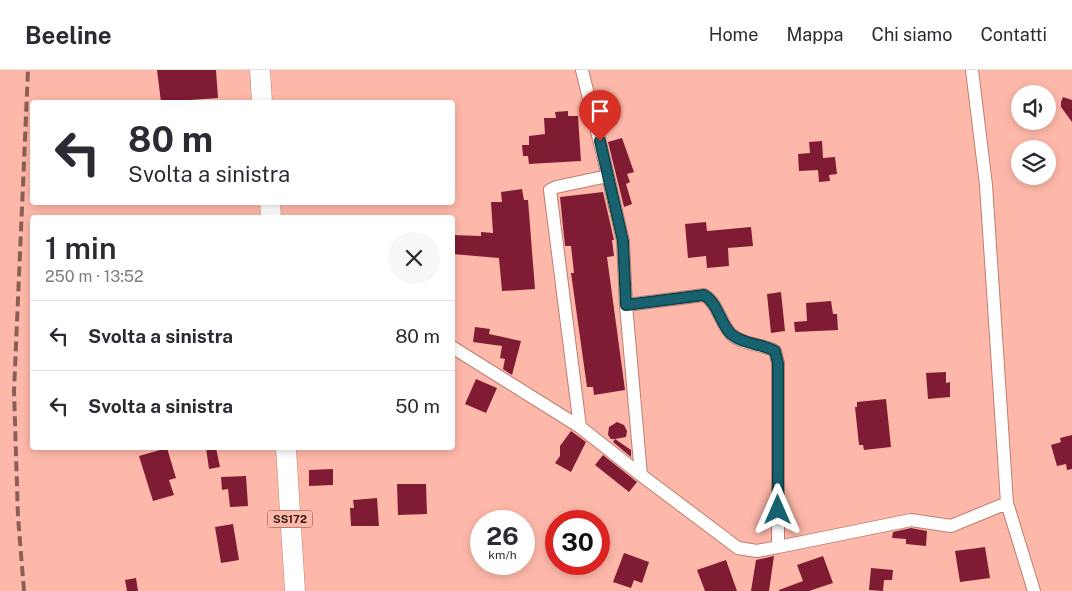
<!DOCTYPE html>
<html lang="it">
<head>
<meta charset="utf-8">
<style>
  :root { --surface:#fff; --page:#f7f7f7; --text:#2b2b33; --muted:#7c7c81; --line:#e1e1e2 }
  body { margin:0; font-family:"Public Sans",sans-serif; background:var(--page); color:var(--text); height:100vh; display:flex; flex-direction:column; font-size:19px; white-space:nowrap }
  * { box-sizing:border-box; margin:0 }
  p { font-size:16px; color:var(--muted) }
  .icon { flex:none; width:28px; height:28px; fill:none; stroke:currentColor; stroke-width:2; stroke-linecap:round; stroke-linejoin:round }
  .map { position:relative; flex:1; overflow:hidden }
  .drawer { position:absolute; left:30px; top:145px; width:425px; height:235px; display:flex; flex-direction:column; background:var(--surface); border-radius:5px; box-shadow:0 2px 8px #0003 }
  .drawer>* { flex:none }
  .guide { position:absolute; left:30px; top:30px; width:425px; height:105px; border-radius:5px; box-shadow:0 2px 8px #0003; background:#fff; color:var(--text); overflow:hidden }
  .buttons { position:absolute; left:1011px; top:15px; display:grid; gap:10px }
  .buttons a { display:grid; place-items:center; width:45px; height:45px; border-radius:50%; background:var(--surface); box-shadow:0 2px 8px #0003; font-size:25px }
  .speed { position:absolute; left:470px; top:440px; display:flex; gap:10px; font-size:25px; font-weight:700; text-align:center }
  .speed>* { display:grid; place-content:center; width:65px; height:65px; border-radius:50%; background:var(--surface); box-shadow:0 2px 8px #0003; line-height:1 }
  .speed small { font-size:12px; font-weight:400 }
  .speed .limit { border:8px solid #d22; background:#fff; color:#111 }
  .pin { position:absolute; display:grid; place-items:center; width:42px; height:42px; color:#fff; margin:-51px -21px; border-radius:50% 50% 50% 0; rotate:-45deg; box-shadow:0 0 5px #0007 }
  .pin .icon { rotate:45deg }
  .me { position:absolute; width:55px; margin:-28px; rotate:0deg; stroke-linejoin:round; filter:drop-shadow(0 0 4px #0008) }
  .turn { display:flex; align-items:center; gap:18px; height:105px; padding:0 15px; font-size:22px }
  .turn .icon { width:65px; height:65px; stroke-width:2.5 }
  .turn b { display:block; font-size:35px; line-height:42px }
  .round { display:grid; place-items:center; flex:none; width:52px; height:52px; border-radius:26px; background:var(--page) }
  .summary { display:flex; align-items:center; justify-content:space-between; height:85px; padding:0 15px }
  h1 { font-size:30px; font-weight:600; line-height:38px }
  ul { padding:0; list-style:none }
  li { display:flex; align-items:center; gap:15px; height:70px; padding:0 15px; border-top:1px solid var(--line) }
  li div { flex:1 }
  li b { display:block; font-size:19px }
  li em { font-style:normal }
  header { display:flex; align-items:center; gap:30px; box-sizing:border-box; height:70px; padding:0 25px; background:var(--surface); border-bottom:1px solid var(--line) }
  header strong { font-size:24px }
  nav { display:flex; gap:28px; margin-inline-start:auto; font-size:18px }
  .map>svg:first-child { display:block }
</style>
</head>
<body>
<header>
<strong>Beeline</strong>
<nav><a>Home</a><a>Mappa</a><a>Chi siamo</a><a>Contatti</a></nav>
</header>
<div class="map">
<svg width="1072" height="521" viewBox="0 0 1072 521">
  <rect width="100%" height="100%" fill="#feb8a9"/>
  <path fill="#7f1b33" d="M 157,0 L 216,0 L 218,28 L 161,32 Z
    M 1063,27 L 1072,30 L 1072,52 L 1061,37 L 1061,32 Z
    M 568,41 L 568,46 L 578,46 L 581,91 L 529,94 L 528,86 L 523,86 L 522,75 L 529,75 L 529,66 L 545,64 L 544,48 L 556,48 L 555,42 Z
    M 622,68 L 634,102 L 627,104 L 630,112 L 626,114 L 632,134 L 624,137 L 608,72 Z
    M 822,71 L 823,88 L 835,87 L 837,104 L 829,105 L 830,111 L 819,112 L 818,100 L 799,101 L 798,84 L 810,83 L 809,72 Z
    M 522,119 L 524,130 L 528,130 L 535,219 L 502,221 L 499,188 L 452,184 L 452,165 L 481,166 L 481,162 L 493,163 L 491,132 L 502,132 L 501,122 Z
    M 603,122 L 614,170 L 612,170 L 614,186 L 607,187 L 625,320 L 594,325 L 593,317 L 587,317 L 571,203 L 574,203 L 571,176 L 565,176 L 560,127 Z
    M 706,152 L 707,161 L 751,157 L 753,176 L 728,178 L 729,196 L 707,198 L 706,186 L 688,188 L 685,154 Z
    M 781,222 L 785,261 L 771,263 L 767,224 Z
    M 831,231 L 833,244 L 837,244 L 838,260 L 795,262 L 794,252 L 807,251 L 806,233 Z
    M 475,257 L 490,259 L 489,264 L 521,271 L 512,305 L 503,299 L 505,289 L 500,288 L 502,276 L 473,272 Z
    M 946,302 L 946,313 L 950,312 L 950,327 L 928,329 L 926,303 Z
    M 476,309 L 497,318 L 486,343 L 465,334 Z
    M 886,329 L 891,377 L 864,380 L 863,375 L 859,375 L 855,337 L 857,337 L 857,332 Z
    M 617,352 L 624,355 L 627,361 L 626,367 L 615,369 L 631,380 L 631,387 L 613,372 L 615,369 L 611,369 L 608,365 L 609,357 Z
    M 571,361 L 586,372 L 571,402 L 555,393 L 560,386 L 560,376 Z
    M 1072,365 L 1072,399 L 1067,400 L 1066,394 L 1057,396 L 1051,375 L 1061,372 L 1060,368 Z
    M 167,378 L 176,408 L 169,410 L 174,425 L 153,431 L 139,386 Z
    M 206,378 L 216,378 L 220,397 L 209,399 Z
    M 603,385 L 637,412 L 629,422 L 595,395 Z
    M 333,399 L 333,415 L 309,416 L 309,400 Z
    M 246,406 L 248,436 L 230,437 L 228,419 L 222,420 L 221,407 Z
    M 397,414 L 426,414 L 427,444 L 398,445 Z
    M 377,428 L 379,456 L 351,456 L 350,438 L 354,438 L 353,430 Z
    M 233,454 L 239,490 L 221,493 L 215,457 Z
    M 911,458 L 927,461 L 926,476 L 906,474 L 906,469 L 892,468 L 893,462 Z
    M 985,477 L 990,508 L 960,512 L 955,481 Z
    M 624,483 L 649,492 L 642,513 L 634,510 L 631,518 L 613,512 Z
    M 774,486 L 769,521 L 751,521 L 756,490 Z
    M 823,486 L 833,513 L 809,521 L 779,521 L 779,520 L 803,511 L 797,495 Z
    M 726,490 L 737,521 L 705,521 L 697,500 Z
    M 871,498 L 893,500 L 892,510 L 884,510 L 883,521 L 869,520 Z
    M 136,508 L 138,521 L 127,521 L 125,510 Z"/>
  <g fill="none" stroke-linecap="round" stroke-linejoin="round">
    <defs>
      <path id="street" d="M 582,0 L 608,106
        M 626,235 L 641,405
        M 452,277 L 580,357 L 641,405 L 738,478 L 757,481 L 778,477
        M 580,357 L 550,120 L 556,117 L 608,106 L 623,171 L 626,235 L 704,225 C 718,233 720,253 731,264 C 744,276 761,273 775,281 L 778,293 L 778,477 L 911,450 L 951,456 L 1007,433 L 986,115 L 972,0
        M 1007,433 L 1034,521"/>
      <path id="primary" d="M 260,0 L 262,32
        M 270,132 L 271,148
        M 286,378 L 295,521"/>
    </defs>
    <use href="#street" stroke="#bf7d70" stroke-width="14"/>
    <use href="#primary" stroke="#bf7d70" stroke-width="21"/>
    <use href="#street" stroke="#fff" stroke-width="12"/>
    <use href="#primary" stroke="#fff" stroke-width="20"/>
    <path stroke="#8c5f56" stroke-width="4" stroke-dasharray="10 5" stroke-linecap="butt" d="M 24,521 L 18,447 L 14,321 L 28,0"/>
  </g>
  <g fill="none" stroke-linecap="round" stroke-linejoin="round">
    <defs>
      <path id="route" d="M 600,71 L 623,171 L 626,235 L 704,225 C 718,233 720,253 731,264 C 744,275 761,273 775,281 L 778,293 L 778,440"/>
    </defs>
    <use href="#route" stroke="#104048" stroke-width="12"/>
    <use href="#route" stroke="#18626f" stroke-width="9"/>
  </g>
  <g text-anchor="middle" dominant-baseline="central" stroke-width="5" stroke-linejoin="round" paint-order="stroke">
    <rect fill="#feb8a9" stroke="#714a42" stroke-width="1" x="267.5" y="440.5" width="45" height="17" rx="4"/>
    <g font-size="11" font-weight="bold" fill="#351b16">
      <text x="290" y="449">SS172</text>
    </g>
  </g>
</svg>
<div class="buttons">
<a><svg class="icon" aria-label="sound" viewBox="0 0 24 24"><path d="M4 9h4l5-4v14l-5-4H4zM17 9q2 3 0 6"/></svg></a>
<a><svg class="icon" aria-label="layers" viewBox="0 0 24 24"><path d="M12 4l9 5-9 5-9-5zM3 14l9 5 9-5"/></svg></a>
</div>
<div class="speed"><div>26<small>km/h</small></div><div class="limit">30</div></div>
<div class="pin" style="left:600px;top:71px;background:#d93025"><svg class="icon" aria-label="arrive" viewBox="0 0 24 24"><path d="M6 21V4h12l-3 4 3 4H6"/></svg></div>
<svg class="me" style="left:778px;top:440px" viewBox="-20 -20 40 40"><path d="M0-17L14 15 0 8-14 15z" fill="#18626f" stroke="#fff" stroke-width="4"/></svg>
<div class="guide">
<div class="turn"><svg class="icon" aria-label="left" viewBox="0 0 24 24"><path d="M17 20v-9H6M10 6l-5 5 5 5"/></svg><div><b>80 m</b>Svolta a sinistra</div></div>
</div>
<section class="drawer">
<div class="summary"><div><h1>1 min</h1><p>250 m · 13:52</p></div><a class="round"><svg class="icon" aria-label="close" viewBox="0 0 24 24"><path d="M6 6l12 12M18 6L6 18"/></svg></a></div>
<ul>
<li><svg class="icon" aria-label="left" viewBox="0 0 24 24"><path d="M17 20v-9H6M10 6l-5 5 5 5"/></svg><div><b>Svolta a sinistra</b></div><em>80 m</em></li>
<li><svg class="icon" aria-label="left" viewBox="0 0 24 24"><path d="M17 20v-9H6M10 6l-5 5 5 5"/></svg><div><b>Svolta a sinistra</b></div><em>50 m</em></li>
</ul>
</section>
</div>
</body>
</html>
